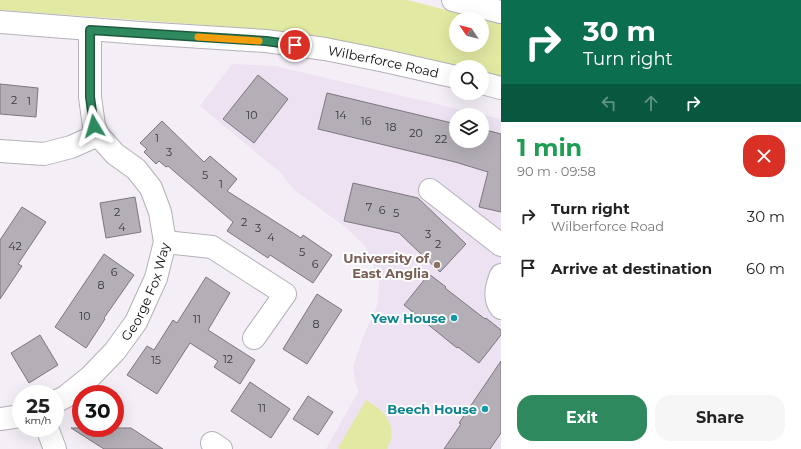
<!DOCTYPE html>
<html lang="en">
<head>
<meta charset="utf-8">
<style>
  :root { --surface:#fff; --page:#f6f6f6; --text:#222; --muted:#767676; --accent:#2e895f }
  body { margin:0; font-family:Montserrat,sans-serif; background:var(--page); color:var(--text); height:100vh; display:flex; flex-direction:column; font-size:15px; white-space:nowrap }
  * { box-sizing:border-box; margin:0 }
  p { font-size:13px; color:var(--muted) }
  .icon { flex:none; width:22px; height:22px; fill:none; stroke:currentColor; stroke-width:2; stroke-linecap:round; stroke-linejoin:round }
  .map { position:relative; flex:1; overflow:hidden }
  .panel { display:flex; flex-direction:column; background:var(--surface); width:300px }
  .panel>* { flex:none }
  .guide { background:#0b6e4f; color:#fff; overflow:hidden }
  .needle { width:26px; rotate:305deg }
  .controls { position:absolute; left:449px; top:12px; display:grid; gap:8px }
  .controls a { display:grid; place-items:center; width:40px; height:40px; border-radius:50%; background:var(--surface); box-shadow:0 4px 16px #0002; font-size:20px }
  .speed { position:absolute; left:12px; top:385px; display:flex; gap:8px; font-size:20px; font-weight:700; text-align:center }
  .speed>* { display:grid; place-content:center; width:52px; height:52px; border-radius:50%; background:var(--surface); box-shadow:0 4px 16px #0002; line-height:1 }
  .speed small { font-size:10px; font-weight:400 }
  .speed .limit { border:6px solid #d22; background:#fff; color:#111 }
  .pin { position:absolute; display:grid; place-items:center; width:34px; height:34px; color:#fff; margin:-17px; border:2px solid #fff; border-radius:50%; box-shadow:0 1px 4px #0007 }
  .me { position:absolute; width:44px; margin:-22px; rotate:353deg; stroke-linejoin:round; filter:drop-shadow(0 0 3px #0008) }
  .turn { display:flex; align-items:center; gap:14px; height:84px; padding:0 16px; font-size:18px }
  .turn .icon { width:52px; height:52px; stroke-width:2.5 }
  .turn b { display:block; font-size:28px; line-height:34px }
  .lanes { display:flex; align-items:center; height:38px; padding:0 16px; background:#0003; justify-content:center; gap:20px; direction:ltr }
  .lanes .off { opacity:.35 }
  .round { display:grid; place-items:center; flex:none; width:42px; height:42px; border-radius:16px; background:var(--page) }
  .headline { display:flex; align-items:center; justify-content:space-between; height:68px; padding:0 16px }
  h1 { font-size:24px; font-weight:700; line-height:30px; color:#1e9e55 }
  .action { display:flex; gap:8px; margin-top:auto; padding:8px 16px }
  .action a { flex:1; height:46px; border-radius:16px; background:var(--accent); color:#fff; font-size:16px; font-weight:700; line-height:46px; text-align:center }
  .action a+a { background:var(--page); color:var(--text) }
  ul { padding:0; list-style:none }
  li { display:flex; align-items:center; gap:12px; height:52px; padding:0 16px }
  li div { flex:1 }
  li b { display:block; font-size:15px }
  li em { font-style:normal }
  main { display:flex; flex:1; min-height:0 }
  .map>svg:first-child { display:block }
</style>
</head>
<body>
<main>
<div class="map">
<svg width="501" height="449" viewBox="0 0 501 449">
  <rect width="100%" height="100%" fill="#f4eff7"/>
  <path fill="#ece2f1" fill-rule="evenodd" d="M 232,64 L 275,66 L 501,119 L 501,449 L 326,449 L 359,390 L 355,383 L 353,367 L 362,340 L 378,303 L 379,283 L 366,247 L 344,226 L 293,189 L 282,174 L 200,106 ZM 456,115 L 482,115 L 482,141 L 456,141 Z"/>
  <path fill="#e2e9a2" d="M 0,0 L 407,0 L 482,19 L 456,19 L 456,45 L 482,45 L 482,19 L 501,24 L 501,78 L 482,73 L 482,67 L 457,67 L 369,46 L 314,36 L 258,29 L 0,10 Z
    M 366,400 C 385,411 399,426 387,449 L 340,449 L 338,448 Z"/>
  <path fill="#b4afb7" stroke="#7c777e" d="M 258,75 L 288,99 L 254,143 L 223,119 Z
    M 0,84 L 38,88 L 36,117 L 0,114 Z
    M 327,93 L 456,124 L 456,141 L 482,141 L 482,129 L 501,134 L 501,212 L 479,207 L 488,172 L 455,162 L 318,129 Z
    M 162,121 L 204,162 L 210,156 L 237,179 L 227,191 L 301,238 L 303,235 L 332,255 L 313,283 L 270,255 L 268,258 L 227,231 L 233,222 L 168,166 L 166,167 L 159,161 L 156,164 L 144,152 L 147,149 L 140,143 Z
    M 353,183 L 418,198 L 466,244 L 440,272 L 399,233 L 344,221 Z
    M 135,197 L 141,232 L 106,238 L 100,203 Z
    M 22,207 L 46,222 L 18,264 L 22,266 L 0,299 L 0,240 Z
    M 104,254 L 134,275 L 104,318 L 105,319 L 86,348 L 55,327 Z
    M 429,274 L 446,287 L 445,288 L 485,319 L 486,318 L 501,330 L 501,335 L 479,363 L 458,347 L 457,348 L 404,305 Z
    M 206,277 L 230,293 L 208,330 L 255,360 L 240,384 L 214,367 L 218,361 L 190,343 L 157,394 L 127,375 L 147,346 L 154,350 L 173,320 L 177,323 Z
    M 317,294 L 342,310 L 307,364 L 283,349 Z
    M 40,335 L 58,365 L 29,383 L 11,353 Z
    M 501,361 L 501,433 L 490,449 L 444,449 L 461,424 L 459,423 Z
    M 250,382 L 290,409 L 271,438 L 231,411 Z
    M 308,396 L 333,412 L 318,435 L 293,419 Z
    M 71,428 L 131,428 L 163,449 L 104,449 Z"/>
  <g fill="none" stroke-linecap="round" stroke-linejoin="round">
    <defs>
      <g id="minor">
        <path d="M 453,0 L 501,12"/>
        <path id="s1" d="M 0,22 L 140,33 L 266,41 L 325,49 L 385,61 L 456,77"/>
        <path d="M 482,83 L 501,88"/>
        <path d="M 0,151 L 44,154 L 71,147 L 98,135"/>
        <path d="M 430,190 L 501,245"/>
        <path d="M 165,242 L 212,247 L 285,294 L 254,338"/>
        <path d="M 501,275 C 497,285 493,298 501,308"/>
        <path id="s2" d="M 55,402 L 65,397 L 90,377 L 115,351 L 136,322 L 156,278 L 165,242 L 160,212 L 151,188 L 136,169 L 115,154 L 98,135 L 94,126 L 90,97 L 90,30"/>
        <path d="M 0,419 L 21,416"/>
        <path d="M 47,428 L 55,449"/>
        <path d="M 212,443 L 221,449"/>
      </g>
    </defs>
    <use href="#minor" stroke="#b5b0b8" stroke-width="24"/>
    <use href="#minor" stroke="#fff" stroke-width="22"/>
  </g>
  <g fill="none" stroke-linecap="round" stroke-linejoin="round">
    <defs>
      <path id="route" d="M 94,126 L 90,97 L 90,30 L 266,41 L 295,45"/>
    </defs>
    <use href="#route" stroke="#1e593e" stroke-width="10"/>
    <use href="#route" stroke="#2e895f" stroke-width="7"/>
    <path stroke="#f59e0b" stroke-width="7" d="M 198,37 L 259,41"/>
  </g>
  <circle fill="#8d6e63" stroke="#fefefe" stroke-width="1.5" cx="437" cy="265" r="4"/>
  <g fill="#0f9aa8" stroke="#fefefe" stroke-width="1.5">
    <circle cx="454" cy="318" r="4"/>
    <circle cx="485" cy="409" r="4"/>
  </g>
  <g text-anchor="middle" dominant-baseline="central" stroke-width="4" stroke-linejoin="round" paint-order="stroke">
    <g font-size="11" fill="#38363a">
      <text x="14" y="100">2</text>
      <text x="29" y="101">1</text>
      <text x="252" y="115">10</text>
      <text x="341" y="115">14</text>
      <text x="366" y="121">16</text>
      <text x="391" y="127">18</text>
      <text x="416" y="133">20</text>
      <text x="157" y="138">1</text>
      <text x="441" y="139">22</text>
      <text x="169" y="152">3</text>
      <text x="205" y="175">5</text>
      <text x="221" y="184">1</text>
      <text x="369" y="207">7</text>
      <text x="382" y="210">6</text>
      <text x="117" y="212">2</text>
      <text x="396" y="213">5</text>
      <text x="244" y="222">2</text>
      <text x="122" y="227">4</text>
      <text x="258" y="228">3</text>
      <text x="428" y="234">3</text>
      <text x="271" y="237">4</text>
      <text x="438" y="244">2</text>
      <text x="15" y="246">42</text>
      <text x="302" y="252">5</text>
      <text x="315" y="264">6</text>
      <text x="114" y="272">6</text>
      <text x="101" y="285">8</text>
      <text x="85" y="316">10</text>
      <text x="197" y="319">11</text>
      <text x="316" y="324">8</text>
      <text x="228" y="359">12</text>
      <text x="156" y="360">15</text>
      <text x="262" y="408">11</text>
    </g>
    <g font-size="13" fill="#0f0d10" stroke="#fefefe">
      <text stroke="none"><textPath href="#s1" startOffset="386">Wilberforce Road</textPath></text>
      <text stroke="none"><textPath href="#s2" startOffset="147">George Fox Way</textPath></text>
    </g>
    <g font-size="13" font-weight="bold" fill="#785e54" stroke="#fefefe" text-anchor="end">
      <text x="429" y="258">University of<tspan x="429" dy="15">East Anglia</tspan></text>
    </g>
    <g font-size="13" font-weight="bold" fill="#0d838f" stroke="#fefefe" text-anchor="end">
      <text x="446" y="318">Yew House</text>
      <text x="477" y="409">Beech House</text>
    </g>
  </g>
</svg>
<div class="controls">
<a><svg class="needle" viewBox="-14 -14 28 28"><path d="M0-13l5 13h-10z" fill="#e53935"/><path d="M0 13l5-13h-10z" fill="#767676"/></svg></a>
<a><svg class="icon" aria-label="search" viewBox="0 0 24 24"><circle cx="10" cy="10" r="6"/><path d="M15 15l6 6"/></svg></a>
<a><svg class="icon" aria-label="layers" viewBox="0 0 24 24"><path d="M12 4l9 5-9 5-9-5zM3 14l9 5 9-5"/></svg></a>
</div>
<div class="speed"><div>25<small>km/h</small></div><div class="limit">30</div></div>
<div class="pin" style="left:295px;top:45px;background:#d93025"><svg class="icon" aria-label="arrive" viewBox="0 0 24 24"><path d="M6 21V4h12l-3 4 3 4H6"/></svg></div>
<svg class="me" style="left:94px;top:126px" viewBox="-20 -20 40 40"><path d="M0-17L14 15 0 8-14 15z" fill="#2e895f" stroke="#fff" stroke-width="4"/></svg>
</div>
<section class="panel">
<div class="guide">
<div class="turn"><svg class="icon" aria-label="right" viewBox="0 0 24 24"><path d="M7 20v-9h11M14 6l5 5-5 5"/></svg><div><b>30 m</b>Turn right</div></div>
<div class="lanes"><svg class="icon off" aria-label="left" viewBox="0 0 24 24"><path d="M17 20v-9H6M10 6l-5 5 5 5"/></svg><svg class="icon off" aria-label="ahead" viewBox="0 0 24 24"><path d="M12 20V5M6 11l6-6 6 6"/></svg><svg class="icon" aria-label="right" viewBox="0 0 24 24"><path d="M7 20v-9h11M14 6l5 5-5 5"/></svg></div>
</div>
<div class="headline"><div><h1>1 min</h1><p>90 m · 09:58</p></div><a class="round" style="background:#d93025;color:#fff"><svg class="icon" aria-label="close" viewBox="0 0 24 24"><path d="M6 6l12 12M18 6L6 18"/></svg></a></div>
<ul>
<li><svg class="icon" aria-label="right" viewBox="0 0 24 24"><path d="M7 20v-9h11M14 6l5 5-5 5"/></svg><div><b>Turn right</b><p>Wilberforce Road</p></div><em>30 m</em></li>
<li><svg class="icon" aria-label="arrive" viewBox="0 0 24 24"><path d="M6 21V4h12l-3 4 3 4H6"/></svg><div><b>Arrive at destination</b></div><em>60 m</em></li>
</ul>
<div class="action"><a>Exit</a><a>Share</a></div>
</section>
</main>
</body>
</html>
